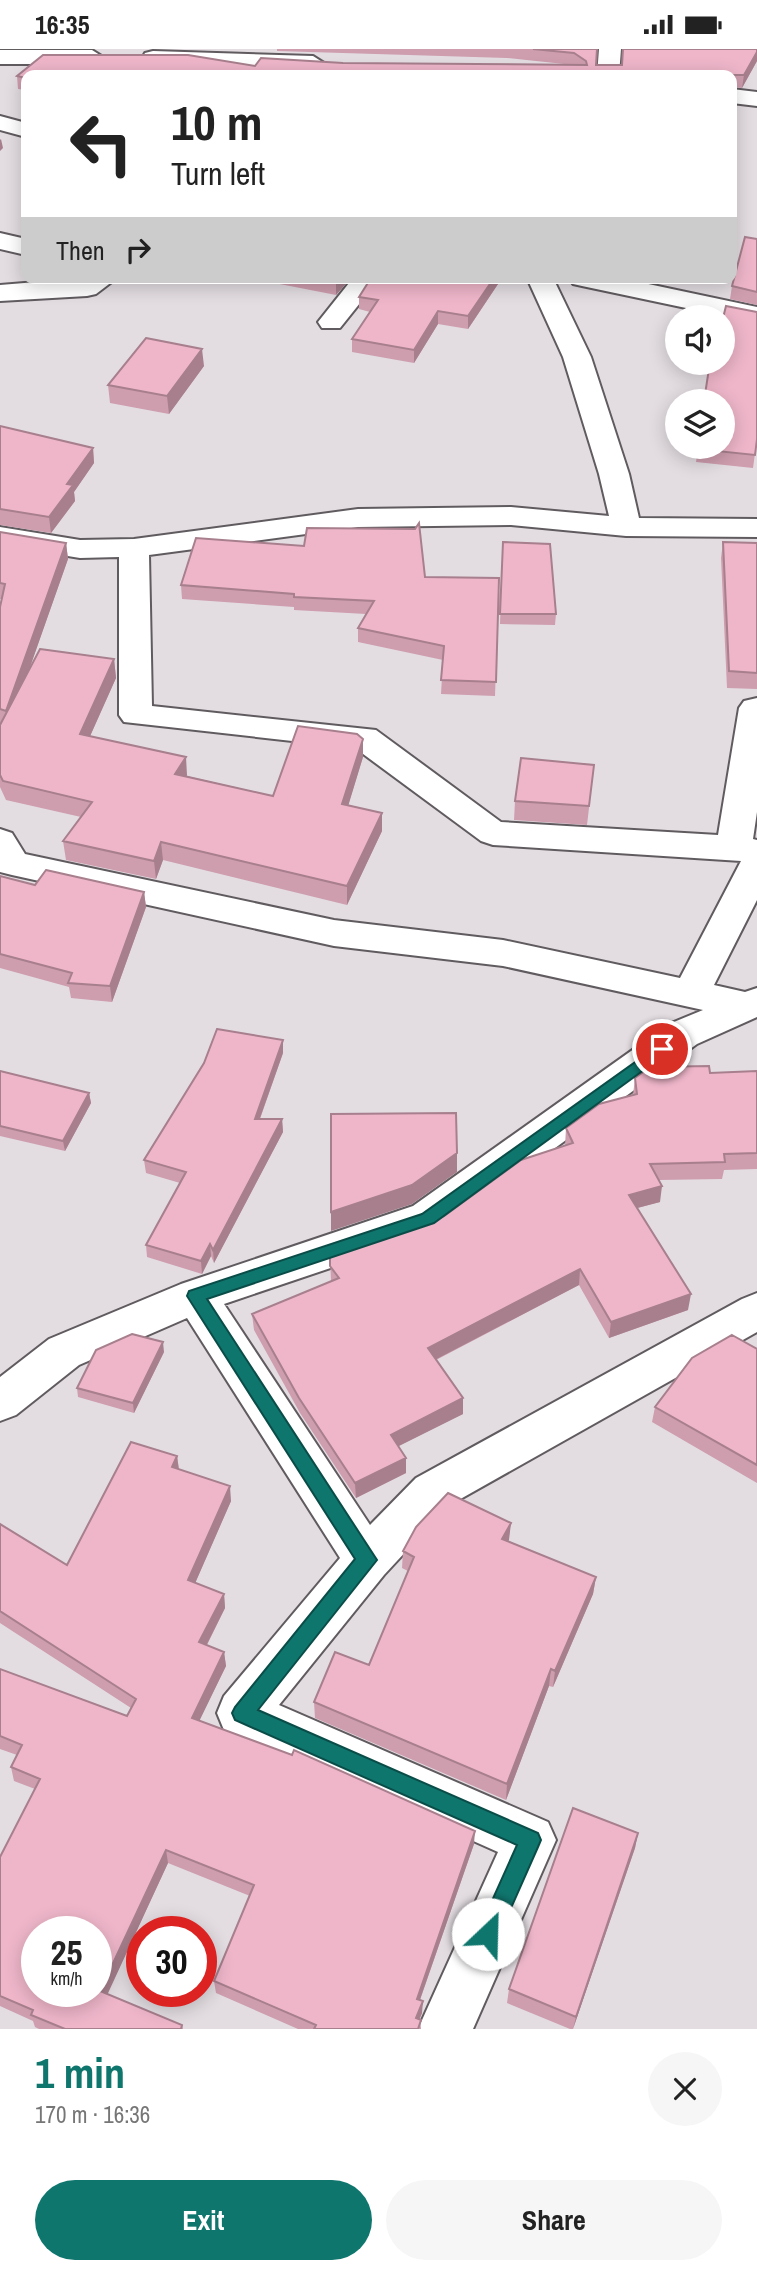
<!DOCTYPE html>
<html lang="en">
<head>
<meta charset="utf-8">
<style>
  :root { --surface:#fff; --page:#f6f6f6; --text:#222; --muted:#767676; --accent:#0f766e }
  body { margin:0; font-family:"Archivo Narrow",sans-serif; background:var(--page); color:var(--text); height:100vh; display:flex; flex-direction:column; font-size:26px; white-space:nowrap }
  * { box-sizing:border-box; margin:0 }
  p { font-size:23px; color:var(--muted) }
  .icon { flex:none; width:38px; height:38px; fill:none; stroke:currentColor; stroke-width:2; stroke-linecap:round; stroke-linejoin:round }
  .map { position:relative; height:1980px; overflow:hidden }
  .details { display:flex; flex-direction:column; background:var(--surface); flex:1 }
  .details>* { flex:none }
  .banner { position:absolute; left:21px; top:21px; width:716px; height:214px; border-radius:14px; box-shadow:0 4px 18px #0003; background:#fff; color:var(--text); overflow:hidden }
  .controls { position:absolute; left:665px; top:256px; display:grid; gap:14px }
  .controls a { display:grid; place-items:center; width:70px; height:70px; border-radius:50%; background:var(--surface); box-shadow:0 4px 18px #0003; font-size:35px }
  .speed { position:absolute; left:21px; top:1867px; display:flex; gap:14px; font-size:35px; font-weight:700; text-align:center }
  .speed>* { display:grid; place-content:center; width:91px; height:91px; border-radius:50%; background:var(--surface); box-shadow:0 4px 18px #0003; line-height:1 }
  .speed small { font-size:18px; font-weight:400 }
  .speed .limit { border:10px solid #d22; background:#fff; color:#111 }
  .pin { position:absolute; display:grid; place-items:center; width:60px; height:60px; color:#fff; margin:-30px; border:4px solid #fff; border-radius:50%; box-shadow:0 2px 7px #0007 }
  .me { position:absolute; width:77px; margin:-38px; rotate:24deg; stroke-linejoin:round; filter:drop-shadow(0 0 5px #0008) }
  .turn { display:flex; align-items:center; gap:24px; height:147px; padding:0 35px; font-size:32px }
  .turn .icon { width:91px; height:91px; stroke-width:2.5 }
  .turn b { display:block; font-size:49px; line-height:60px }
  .then { display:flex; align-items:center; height:66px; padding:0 35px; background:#0003; gap:14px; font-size:26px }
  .round { display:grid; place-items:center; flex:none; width:74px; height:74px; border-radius:37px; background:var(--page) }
  .headline { display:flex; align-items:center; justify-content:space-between; height:119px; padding:0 35px }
  h1 { font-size:42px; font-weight:700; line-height:52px; color:var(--accent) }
  .cta { display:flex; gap:14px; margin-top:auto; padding:14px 35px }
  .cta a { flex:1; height:80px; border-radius:42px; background:var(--accent); color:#fff; font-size:28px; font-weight:700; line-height:80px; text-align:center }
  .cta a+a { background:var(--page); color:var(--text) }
  .status { display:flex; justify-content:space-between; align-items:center; height:49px; padding:0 35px; background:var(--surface); direction:ltr }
  .status svg { height:19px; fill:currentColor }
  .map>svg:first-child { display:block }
</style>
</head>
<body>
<div class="status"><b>16:35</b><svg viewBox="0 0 49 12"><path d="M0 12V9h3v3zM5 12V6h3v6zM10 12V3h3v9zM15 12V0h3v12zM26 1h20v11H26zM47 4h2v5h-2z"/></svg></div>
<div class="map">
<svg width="757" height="1980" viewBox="0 0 757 1980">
  <rect width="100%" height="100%" fill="#e3dde2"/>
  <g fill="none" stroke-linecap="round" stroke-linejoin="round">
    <defs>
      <path id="minor" d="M 599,0 L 621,0 L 619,26 L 597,26 Z
        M 0,1 L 92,1 L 103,8 L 92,15 L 0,15 Z
        M 153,2 L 313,7 L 324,14 L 313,21 L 145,14 L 142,9 L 145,4 Z
        M 732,40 L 757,43 L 757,57 L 732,54 Z
        M 0,67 L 26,74 L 26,88 L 0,81 Z
        M 0,184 L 26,190 L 26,206 L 0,200 Z
        M 85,229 L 117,229 L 96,245 L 87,247 L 0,252 L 0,236 Z
        M 353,229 L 380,229 L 340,279 L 322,279 L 318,273 Z
        M 527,229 L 553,229 L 591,308 L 629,425 L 639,469 L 757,470 L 757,488 L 626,487 L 511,476 L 358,478 L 149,506 L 152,657 L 376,681 L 501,773 L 718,786 L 739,659 L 744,652 L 757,649 L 757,763 L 753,790 L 757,791 L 757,851 L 714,936 L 745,943 L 757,939 L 757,968 L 697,995 L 443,1181 L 224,1255 L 370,1476 L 416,1429 L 742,1250 L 757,1244 L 757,1283 L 448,1457 L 384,1526 L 279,1656 L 548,1773 L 556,1791 L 473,1980 L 418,1980 L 498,1803 L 224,1681 L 217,1664 L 224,1647 L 340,1509 L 187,1269 L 79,1316 L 16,1366 L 0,1372 L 0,1328 L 49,1290 L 181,1235 L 413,1157 L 669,975 L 703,961 L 503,917 L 334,897 L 12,826 L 0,823 L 0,780 L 12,784 L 25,805 L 334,871 L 503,891 L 680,929 L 741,812 L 493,796 L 481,792 L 355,699 L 124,673 L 119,666 L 119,508 L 80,509 L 0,496 L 0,478 L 80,491 L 134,490 L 358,460 L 511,458 L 609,467 L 599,425 L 563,308 Z
        M 569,229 L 620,229 L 757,258 L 757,274 L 582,237 L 573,235 Z"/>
    </defs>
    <use href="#minor" stroke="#605b5f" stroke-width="4"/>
    <use href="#minor" fill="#fff" fill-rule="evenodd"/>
  </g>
  <path fill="#ce9dae" d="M 277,0 L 597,0 L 596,16 L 622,16 L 623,0 L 757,0 L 757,12 L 742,39 L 732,38 L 732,26 L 445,26 L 446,24 L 444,26 L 26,26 L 26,41 L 18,40 L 17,27 L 43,6 L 188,6 L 255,17 L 261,9 L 343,14 L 564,15 L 507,9 L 277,2 Z
    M 757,190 L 757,256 L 730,250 L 732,237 Z
    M 249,229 L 351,229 L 336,246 Z
    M 502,229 L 468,280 L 438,275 L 414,314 L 352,303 L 352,290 L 370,263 L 359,260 L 359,248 Z
    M 204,317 L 169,365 L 110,354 L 108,336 Z
    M 0,377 L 93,399 L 94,414 L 74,443 L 75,452 L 51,484 L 0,476 Z
    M 757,390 L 753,419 L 696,413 L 698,397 Z
    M 0,483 L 66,494 L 68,510 L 28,623 L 114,610 L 116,629 L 90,687 L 187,726 L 187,727 L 273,747 L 363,708 L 348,756 L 382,764 L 382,782 L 347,856 L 163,811 L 156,830 L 66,811 L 63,792 L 81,768 L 6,751 L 0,738 L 0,559 L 2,550 L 0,550 Z
    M 503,493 L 556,565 L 555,576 L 500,575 Z
    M 723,493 L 757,494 L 757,640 L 727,639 L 721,509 Z
    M 425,528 L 499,529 L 495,647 L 441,645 L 443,611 L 358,593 L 358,579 L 366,565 L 294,561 L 294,558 L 182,550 L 181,536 Z
    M 594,716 L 587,776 L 514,771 L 515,752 Z
    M 0,827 L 35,836 L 144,843 L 146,858 L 112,953 L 71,949 L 69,938 L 0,919 Z
    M 283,1004 L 260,1070 L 282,1070 L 283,1083 L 214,1214 L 211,1207 L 202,1225 L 147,1208 L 146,1196 L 180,1134 L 146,1124 L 144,1111 Z
    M 0,1022 L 89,1044 L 91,1054 L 65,1102 L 0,1087 Z
    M 757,1022 L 757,1120 L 724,1121 L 722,1130 L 659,1131 L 660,1153 L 637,1159 L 688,1261 L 609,1289 L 579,1236 L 436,1311 L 463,1349 L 463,1365 L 398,1397 L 406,1424 L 356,1449 L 300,1364 L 254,1281 L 252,1265 L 331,1233 L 330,1206 L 444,1167 L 565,1097 L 566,1079 L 633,1046 L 635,1029 Z
    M 757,1300 L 757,1434 L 652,1373 L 655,1358 Z
    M 164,1303 L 134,1364 L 78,1348 L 77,1339 Z
    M 177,1407 L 179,1420 L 231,1452 L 195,1534 L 224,1545 L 225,1559 L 207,1596 L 224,1603 L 226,1617 L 199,1671 L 474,1795 L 420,1951 L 422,1964 L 420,1970 L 421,1980 L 298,1980 L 216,1944 L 214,1932 L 250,1847 L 168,1814 L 107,1945 L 182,1976 L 183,1980 L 39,1980 L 35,1978 L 33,1972 L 0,1957 L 0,1808 L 35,1740 L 14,1732 L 11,1718 L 17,1706 L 0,1700 L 0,1620 L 127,1667 L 131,1659 L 0,1574 L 0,1475 L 67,1516 Z
    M 511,1474 L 508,1493 L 596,1528 L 593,1545 L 553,1638 L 549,1637 L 506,1751 L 315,1669 L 314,1653 L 369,1616 L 408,1522 L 402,1519 L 403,1502 Z
    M 638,1784 L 635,1799 L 573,1980 L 570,1980 L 507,1954 L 509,1940 Z"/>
  <path fill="#a77f8d" d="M 757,3 L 757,12 L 742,39 L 744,26 Z
    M 1,90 L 3,99 L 0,102 L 0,91 Z
    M 339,229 L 351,229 L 336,246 L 336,233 Z
    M 494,229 L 502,229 L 468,280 L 468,267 Z
    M 438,262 L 438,275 L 414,314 L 414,301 Z
    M 202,300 L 204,317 L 169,365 L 167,347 Z
    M 93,399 L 94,414 L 74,443 L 75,452 L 51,484 L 49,468 L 67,435 Z
    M 66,494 L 68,510 L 9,678 L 6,662 Z
    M 114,610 L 116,629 L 83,703 L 80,685 Z
    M 363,690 L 363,708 L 343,774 L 342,755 Z
    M 186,708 L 187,726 L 177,743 L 175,725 Z
    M 382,764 L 382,782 L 347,856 L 347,837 Z
    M 161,793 L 163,811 L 156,830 L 154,812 Z
    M 144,843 L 146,858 L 112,953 L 110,937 Z
    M 283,991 L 283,1004 L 255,1083 L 255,1070 Z
    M 89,1044 L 91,1054 L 65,1102 L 63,1092 Z
    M 282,1070 L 283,1083 L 214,1214 L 213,1201 Z
    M 457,1104 L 457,1123 L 412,1155 L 331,1182 L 331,1163 Z
    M 662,1137 L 660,1153 L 626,1162 L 629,1146 Z
    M 210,1195 L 211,1207 L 202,1225 L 201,1212 Z
    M 580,1220 L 579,1236 L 427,1315 L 428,1299 Z
    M 691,1245 L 688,1261 L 609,1289 L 611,1273 Z
    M 163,1293 L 164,1303 L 134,1364 L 133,1354 Z
    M 463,1349 L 463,1365 L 391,1401 L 391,1386 Z
    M 177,1407 L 179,1422 L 172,1418 Z
    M 406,1409 L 406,1424 L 356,1449 L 355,1434 Z
    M 230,1437 L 231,1452 L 190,1546 L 188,1531 Z
    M 511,1474 L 509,1491 L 500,1507 L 502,1490 Z
    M 596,1528 L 593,1545 L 553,1638 L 555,1622 Z
    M 224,1545 L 225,1559 L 201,1607 L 199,1593 Z
    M 224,1603 L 226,1617 L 194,1683 L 192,1669 Z
    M 551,1620 L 549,1637 L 506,1751 L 507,1735 Z
    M 475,1782 L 474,1795 L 416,1962 L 417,1950 Z
    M 638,1784 L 635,1799 L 573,1980 L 576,1968 Z
    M 166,1801 L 168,1814 L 103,1955 L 100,1942 Z
    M 423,1952 L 422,1964 L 415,1980 L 416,1969 Z"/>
  <path fill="#efb6ca" stroke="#a77f8d" stroke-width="2" fill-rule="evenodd" d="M 533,0 L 597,0 L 596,16 L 622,16 L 623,0 L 757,0 L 757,3 L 744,26 L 732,26 L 732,29 L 732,26 L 461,26 L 446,24 L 445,26 L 26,26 L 26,29 L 17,27 L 43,6 L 188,6 L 255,17 L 261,9 L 343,14 L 587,16 L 586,12 L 574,4 Z
    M 745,188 L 757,190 L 757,243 L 732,237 Z
    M 316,229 L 339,229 L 336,233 Z
    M 371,229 L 494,229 L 468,267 L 438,262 L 414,301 L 352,290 L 378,251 L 359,248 Z
    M 726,257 L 757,263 L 757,390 L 755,406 L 697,400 L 698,397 L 723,397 L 723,352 L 704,352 L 710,313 L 723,313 L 723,269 Z
    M 146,289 L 202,300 L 167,347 L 108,336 Z
    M 0,377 L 93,399 L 67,435 L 73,436 L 49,468 L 0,460 Z
    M 419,474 L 425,528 L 499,529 L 496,633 L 441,631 L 444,597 L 358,579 L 374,552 L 294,548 L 294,545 L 181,536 L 196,489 L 304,497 L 307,479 L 415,480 Z
    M 0,483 L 66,494 L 6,662 L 0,660 L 0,558 L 5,535 L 0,534 Z
    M 503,493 L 550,495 L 556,565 L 500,565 Z
    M 723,493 L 757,494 L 757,624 L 729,622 Z
    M 40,600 L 114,610 L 80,685 L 186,708 L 175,725 L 273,747 L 298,677 L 357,685 L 363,690 L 342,755 L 382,764 L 347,837 L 161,793 L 154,812 L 63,792 L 92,753 L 3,732 L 0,726 L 0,676 Z
    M 521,709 L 594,716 L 589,757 L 515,752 Z
    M 46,821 L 144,843 L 110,937 L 68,934 L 72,924 L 0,905 L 0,827 L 35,836 Z
    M 217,980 L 283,991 L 255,1070 L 282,1070 L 213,1201 L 210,1195 L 201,1212 L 146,1196 L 186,1123 L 144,1111 L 204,1014 Z
    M 709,1017 L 710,1024 L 757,1022 L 757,1104 L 724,1105 L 725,1113 L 650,1115 L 662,1137 L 629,1146 L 691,1245 L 611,1273 L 580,1220 L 428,1299 L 463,1349 L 391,1386 L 406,1409 L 355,1434 L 299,1349 L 252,1265 L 339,1229 L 330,1217 L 330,1206 L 444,1167 L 521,1111 L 573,1094 L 566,1079 L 599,1055 L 637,1045 L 635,1029 L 650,1018 Z
    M 0,1022 L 89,1044 L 63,1092 L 0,1077 Z
    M 456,1064 L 457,1104 L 412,1136 L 331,1163 L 331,1065 Z
    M 132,1285 L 163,1293 L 133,1354 L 77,1339 L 96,1301 Z
    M 732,1286 L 757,1300 L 757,1416 L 655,1358 L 692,1309 Z
    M 131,1393 L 177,1407 L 172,1418 L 230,1437 L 188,1531 L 224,1545 L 199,1593 L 224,1603 L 192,1669 L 292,1706 L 294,1701 L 475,1782 L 417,1950 L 423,1952 L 416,1969 L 421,1971 L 418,1980 L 314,1980 L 316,1976 L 214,1932 L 254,1836 L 166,1801 L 100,1942 L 182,1976 L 181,1980 L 65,1980 L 31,1966 L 33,1961 L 0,1947 L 0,1808 L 40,1730 L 11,1718 L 22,1696 L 0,1687 L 0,1620 L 127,1667 L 136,1650 L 0,1562 L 0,1475 L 67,1516 ZM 37,1883 L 96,1883 L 96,1942 L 37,1942 Z
    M 448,1444 L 511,1474 L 502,1490 L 596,1528 L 555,1622 L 551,1620 L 507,1735 L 314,1653 L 335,1603 L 369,1616 L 414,1508 L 403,1502 L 416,1478 Z
    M 573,1759 L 638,1784 L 576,1968 L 509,1940 Z"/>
  <path fill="#0f766e" stroke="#0a4d48" stroke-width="2" d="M 662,994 L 667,996 L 667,1004 L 434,1174 L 207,1250 L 377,1511 L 258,1661 L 538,1784 L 541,1791 L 538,1798 L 496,1893 L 488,1896 L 480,1893 L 477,1885 L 517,1796 L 235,1671 L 232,1664 L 235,1658 L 355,1510 L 187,1247 L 189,1242 L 422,1165 Z"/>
</svg>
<div class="controls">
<a><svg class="icon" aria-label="sound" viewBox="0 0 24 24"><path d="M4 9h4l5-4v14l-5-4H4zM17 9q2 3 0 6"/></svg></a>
<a><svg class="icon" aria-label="layers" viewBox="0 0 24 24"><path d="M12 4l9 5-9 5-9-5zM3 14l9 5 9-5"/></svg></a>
</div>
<div class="speed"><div>25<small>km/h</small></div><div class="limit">30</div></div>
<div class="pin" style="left:662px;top:1000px;background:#d93025"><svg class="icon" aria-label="arrive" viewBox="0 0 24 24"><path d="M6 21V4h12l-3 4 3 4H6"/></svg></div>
<svg class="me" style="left:488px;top:1885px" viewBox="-20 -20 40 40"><circle r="19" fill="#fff"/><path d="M0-13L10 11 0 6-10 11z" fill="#0f766e"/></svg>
<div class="banner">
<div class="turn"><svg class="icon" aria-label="left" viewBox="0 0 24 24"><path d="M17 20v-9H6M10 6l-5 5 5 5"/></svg><div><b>10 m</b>Turn left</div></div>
<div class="then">Then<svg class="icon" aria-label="right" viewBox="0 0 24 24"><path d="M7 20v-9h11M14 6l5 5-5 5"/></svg></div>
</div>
</div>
<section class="details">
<div class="headline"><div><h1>1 min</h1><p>170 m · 16:36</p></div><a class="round"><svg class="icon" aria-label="close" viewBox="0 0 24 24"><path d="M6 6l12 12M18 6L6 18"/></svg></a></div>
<div class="cta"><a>Exit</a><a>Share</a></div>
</section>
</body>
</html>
